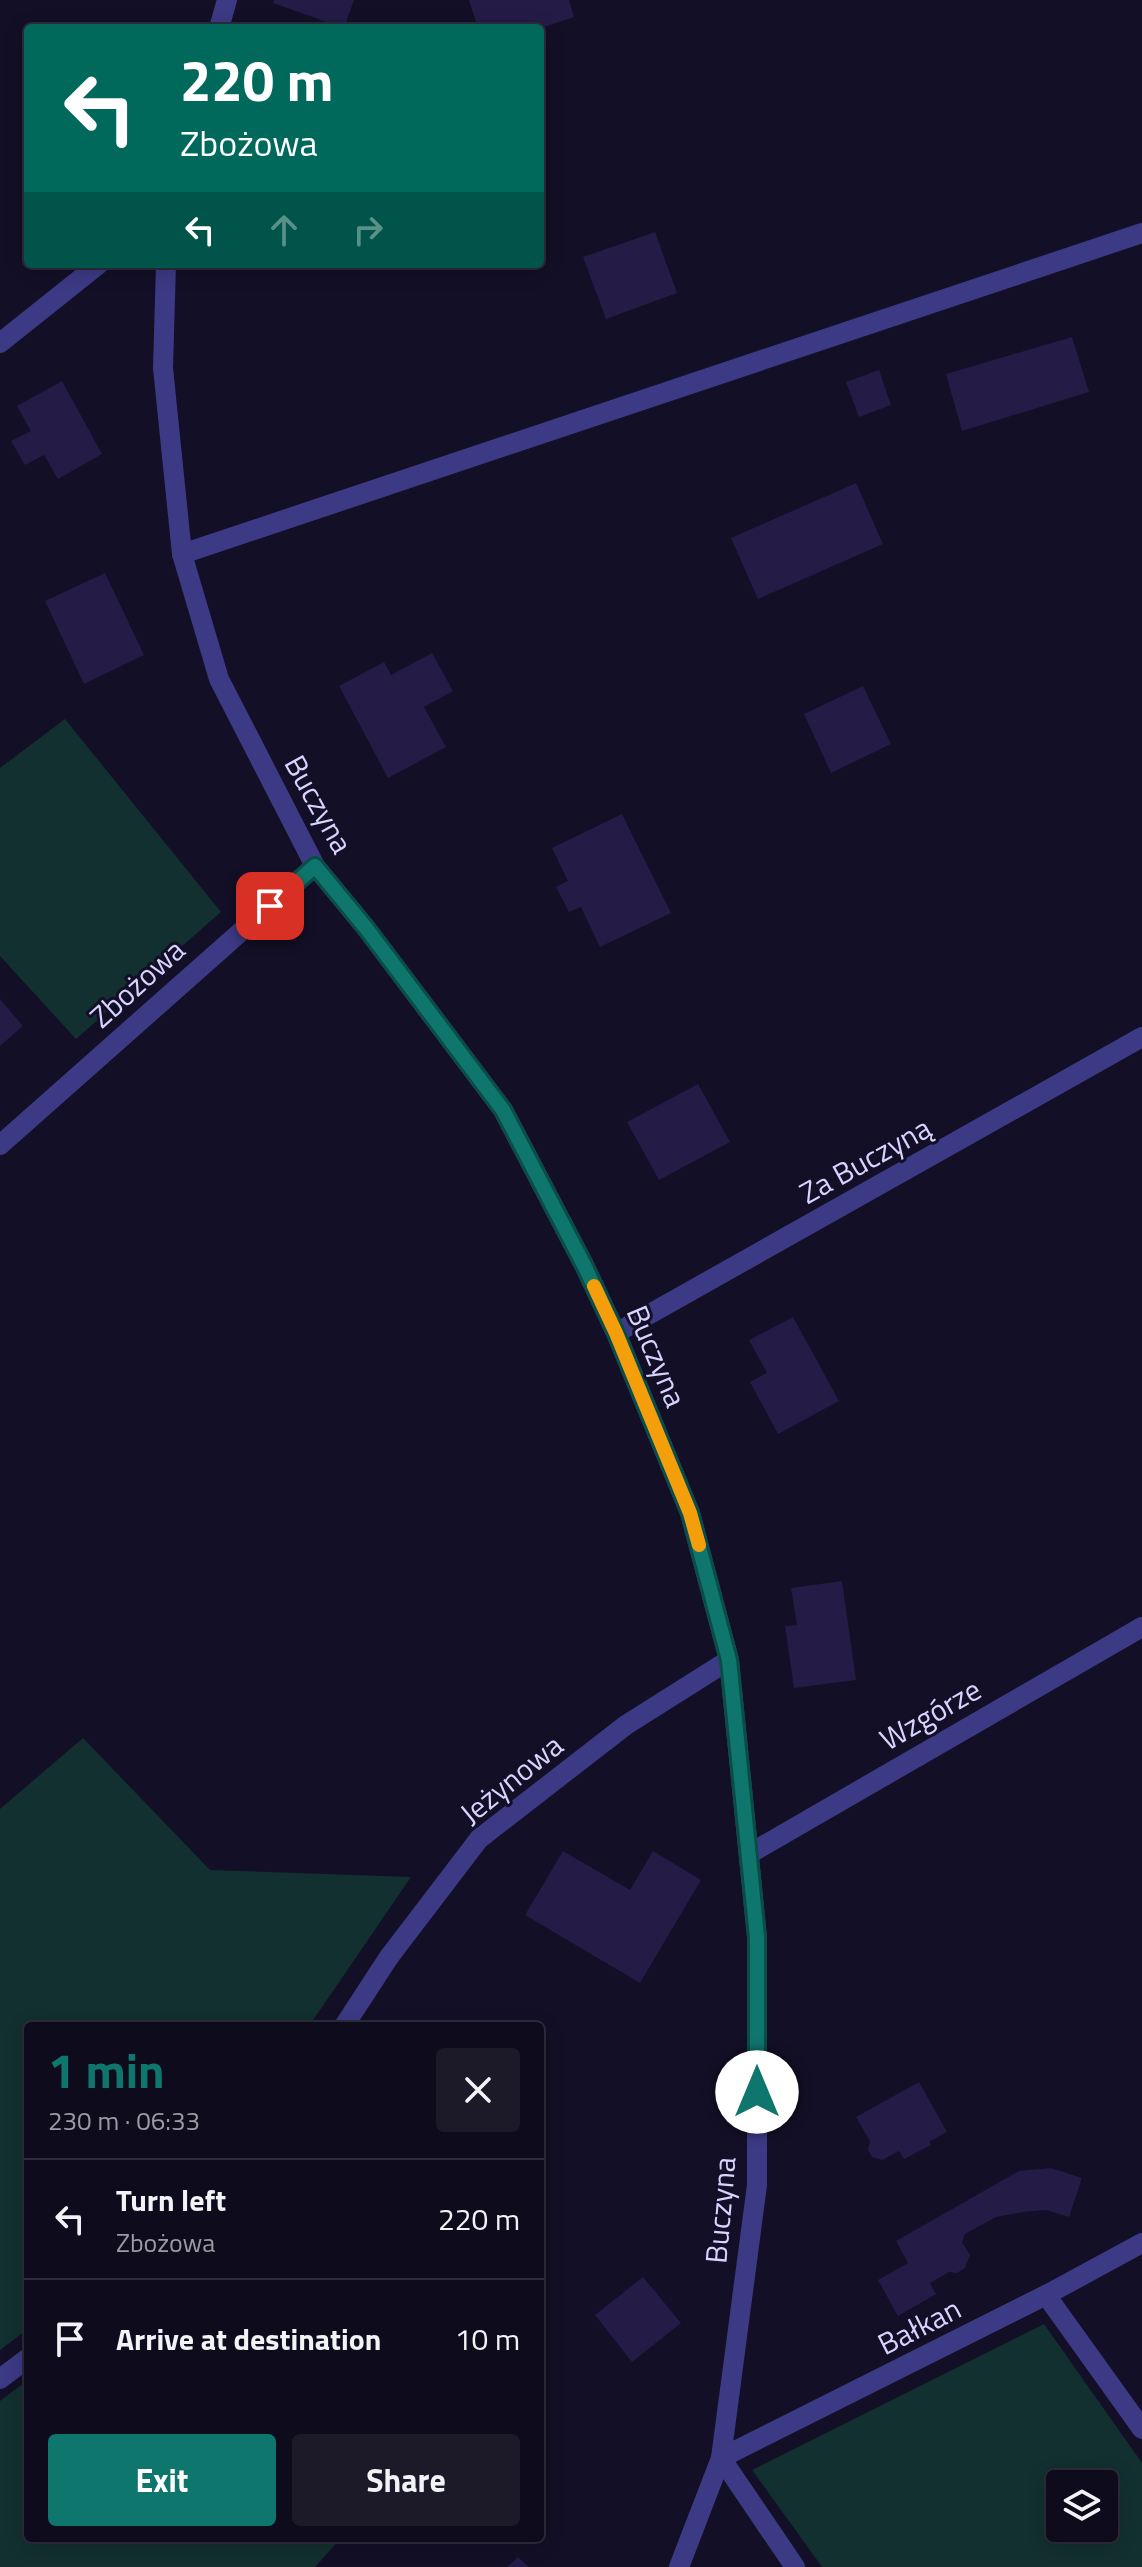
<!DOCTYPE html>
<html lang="en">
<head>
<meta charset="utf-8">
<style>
  :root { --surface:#0e0b1c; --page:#1c1929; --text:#f1f3f6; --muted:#9b9ba3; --line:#2e2b3b; --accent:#0f766e }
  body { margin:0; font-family:"Titillium Web",sans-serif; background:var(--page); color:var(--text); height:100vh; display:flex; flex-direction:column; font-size:30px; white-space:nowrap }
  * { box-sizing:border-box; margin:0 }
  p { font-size:26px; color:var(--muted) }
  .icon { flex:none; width:44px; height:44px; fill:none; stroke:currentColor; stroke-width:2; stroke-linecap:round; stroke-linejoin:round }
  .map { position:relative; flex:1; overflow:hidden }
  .panel { position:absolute; left:24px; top:2022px; width:520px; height:520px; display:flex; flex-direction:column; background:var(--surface); border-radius:8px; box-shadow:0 4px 20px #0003,0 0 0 2px var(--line) }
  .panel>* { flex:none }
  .banner { position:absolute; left:24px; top:24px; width:520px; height:244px; border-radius:8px; box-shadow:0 4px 20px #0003,0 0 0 2px var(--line); background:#00695c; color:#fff; overflow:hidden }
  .buttons { position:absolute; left:1046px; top:2470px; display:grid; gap:16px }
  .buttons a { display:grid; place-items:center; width:72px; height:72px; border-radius:8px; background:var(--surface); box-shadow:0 4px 20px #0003,0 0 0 2px var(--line); font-size:40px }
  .pin { position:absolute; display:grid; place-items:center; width:68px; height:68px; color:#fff; margin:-34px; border-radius:16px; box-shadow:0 4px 12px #0006 }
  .me { position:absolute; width:88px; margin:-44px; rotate:0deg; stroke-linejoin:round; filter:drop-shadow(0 0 6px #0008) }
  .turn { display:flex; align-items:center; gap:28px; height:168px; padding:0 24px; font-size:36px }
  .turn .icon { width:104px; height:104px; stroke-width:2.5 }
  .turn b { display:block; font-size:56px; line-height:68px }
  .lanes { display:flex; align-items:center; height:76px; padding:0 24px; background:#0003; justify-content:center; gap:40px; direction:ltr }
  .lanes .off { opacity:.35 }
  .round { display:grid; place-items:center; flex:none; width:84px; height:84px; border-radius:8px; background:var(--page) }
  .headline { display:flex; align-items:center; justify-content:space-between; height:136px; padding:0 24px }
  h1 { font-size:48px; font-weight:700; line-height:60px; color:var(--accent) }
  .cta { display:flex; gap:16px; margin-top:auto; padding:16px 24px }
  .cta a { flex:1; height:92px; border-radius:8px; background:var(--accent); color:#fff; font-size:32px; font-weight:700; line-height:92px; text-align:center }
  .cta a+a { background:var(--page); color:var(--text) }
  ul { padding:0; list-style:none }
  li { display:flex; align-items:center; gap:24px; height:120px; padding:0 24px; border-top:2px solid var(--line) }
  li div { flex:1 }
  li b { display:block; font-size:30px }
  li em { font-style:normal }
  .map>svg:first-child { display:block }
</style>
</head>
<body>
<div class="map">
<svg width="1142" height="2567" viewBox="0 0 1142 2567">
  <rect width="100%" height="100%" fill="#130f26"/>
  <path fill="#12302f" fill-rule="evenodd" d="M 65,719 L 221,912 L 76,1039 L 0,956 L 0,768 Z
    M 83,1738 L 210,1870 L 411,1877 L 309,2026 L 28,2026 L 28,2329 L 0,2350 L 0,1809 Z
    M 1044,2324 L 1142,2463 L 1142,2567 L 822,2567 L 752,2470 ZM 1060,2484 L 1104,2484 L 1104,2528 L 1060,2528 Z
    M 28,2380 L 28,2538 L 341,2538 L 315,2567 L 0,2567 L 0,2401 Z"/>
  <path fill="#241b47" d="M 274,0 L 354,0 L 344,28 L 273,3 Z
    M 469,0 L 569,0 L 574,17 L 541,28 L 478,28 Z
    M 655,232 L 677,293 L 606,319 L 583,257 Z
    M 1072,337 L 1089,392 L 962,431 L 946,374 Z
    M 879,370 L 891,405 L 859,417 L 846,382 Z
    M 62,381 L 102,454 L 58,479 L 44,455 L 25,465 L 11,441 L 31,431 L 17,406 Z
    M 856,483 L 883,544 L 758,599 L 731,538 Z
    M 105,573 L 144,655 L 84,684 L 45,601 Z
    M 432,653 L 453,691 L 424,707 L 446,747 L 388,778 L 339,686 L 384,662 L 391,675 Z
    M 863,686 L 891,744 L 831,773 L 804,714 Z
    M 622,814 L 671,913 L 600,947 L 581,907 L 569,912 L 556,887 L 568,881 L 552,848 Z
    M 0,999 L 23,1026 L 0,1046 Z
    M 698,1084 L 730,1142 L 659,1180 L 627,1122 Z
    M 793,1317 L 839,1401 L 778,1434 L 750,1382 L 767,1373 L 749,1340 Z
    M 842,1581 L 856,1680 L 794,1688 L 785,1626 L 797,1625 L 791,1588 Z
    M 563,1851 L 630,1890 L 653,1851 L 701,1880 L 640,1983 L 525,1915 Z
    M 919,2082 L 947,2132 L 929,2142 L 931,2145 L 904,2159 L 899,2151 L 882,2160 L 872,2157 L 868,2150 L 870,2141 L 856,2117 Z
    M 1051,2168 L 1082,2178 L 1069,2217 L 1046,2210 L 1023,2212 L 996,2217 L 965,2234 L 962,2242 L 970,2255 L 965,2268 L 957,2273 L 949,2272 L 930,2283 L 936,2294 L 898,2316 L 878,2280 L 908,2263 L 896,2241 L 1019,2171 Z
    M 643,2277 L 681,2323 L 632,2362 L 595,2315 Z
    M 518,2557 L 529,2567 L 507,2567 Z"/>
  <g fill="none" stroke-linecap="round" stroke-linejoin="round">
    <path stroke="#3d3a85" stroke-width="20" d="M 182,554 L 1142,233
      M 1046,2295 L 1142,2429
      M 721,2458 L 795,2567"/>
    <path stroke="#3d3a85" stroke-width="20" d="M 219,28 L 227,0
      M 166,264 L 163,368 L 182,554 L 219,679 L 315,866 L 366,928 L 503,1110 L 584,1265 L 616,1333 L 690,1513 L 729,1660 L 757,1937 L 757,2185 L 721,2458 L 679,2567
      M 0,343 L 99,264
      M 0,1145 L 315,866
      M 616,1333 L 1142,1037
      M 749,1854 L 1142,1627
      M 344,2026 L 389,1957 L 479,1839 L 626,1725 L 729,1660
      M 0,2379 L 28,2358
      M 721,2458 L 1046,2295 L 1142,2243"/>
  </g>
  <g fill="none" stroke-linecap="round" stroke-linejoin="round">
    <defs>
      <path id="route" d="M 270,906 L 315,866 L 366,928 L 503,1110 L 584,1265 L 616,1333 L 690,1513 L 729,1660 L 757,1937 L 757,2092"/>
    </defs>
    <use href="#route" stroke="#0a4d48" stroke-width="20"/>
    <use href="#route" stroke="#0f766e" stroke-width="14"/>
    <path stroke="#f59e0b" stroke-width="14" d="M 594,1286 L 616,1333 L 690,1513 L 699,1545"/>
  </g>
  <g text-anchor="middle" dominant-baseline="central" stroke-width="6" stroke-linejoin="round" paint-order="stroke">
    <g font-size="30" fill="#d9d4ff" stroke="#130f26">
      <text transform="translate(319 804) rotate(61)">Buczyna</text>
      <text transform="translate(137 983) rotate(-42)">Zbożowa</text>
      <text transform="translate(865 1160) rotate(-29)">Za Buczyną</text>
      <text transform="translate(657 1356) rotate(67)">Buczyna</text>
      <text transform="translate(930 1714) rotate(-30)">Wzgórze</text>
      <text transform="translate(511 1779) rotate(-39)">Jeżynowa</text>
      <text transform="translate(720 2210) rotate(-85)">Buczyna</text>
      <text transform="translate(919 2326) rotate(-27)">Bałkan</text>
    </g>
  </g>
</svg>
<div class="buttons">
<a><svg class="icon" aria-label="layers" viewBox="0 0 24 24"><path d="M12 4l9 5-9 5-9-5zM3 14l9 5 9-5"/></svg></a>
</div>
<div class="pin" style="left:270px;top:906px;background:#d93025"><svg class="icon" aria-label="arrive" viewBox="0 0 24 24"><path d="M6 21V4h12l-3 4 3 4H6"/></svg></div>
<svg class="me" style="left:757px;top:2092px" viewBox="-20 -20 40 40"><circle r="19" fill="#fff"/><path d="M0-13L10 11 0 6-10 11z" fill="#0f766e"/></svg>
<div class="banner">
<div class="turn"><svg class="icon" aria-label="left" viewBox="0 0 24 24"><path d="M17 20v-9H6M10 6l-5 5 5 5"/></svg><div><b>220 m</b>Zbożowa</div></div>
<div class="lanes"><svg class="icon" aria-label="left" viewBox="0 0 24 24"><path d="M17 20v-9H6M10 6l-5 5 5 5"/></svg><svg class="icon off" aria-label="ahead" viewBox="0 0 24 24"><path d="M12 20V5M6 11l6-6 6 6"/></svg><svg class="icon off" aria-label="right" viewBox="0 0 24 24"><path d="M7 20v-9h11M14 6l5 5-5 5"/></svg></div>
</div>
<section class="panel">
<div class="headline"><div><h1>1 min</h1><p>230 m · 06:33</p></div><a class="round"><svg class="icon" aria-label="close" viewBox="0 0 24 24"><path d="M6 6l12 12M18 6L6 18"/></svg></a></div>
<ul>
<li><svg class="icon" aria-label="left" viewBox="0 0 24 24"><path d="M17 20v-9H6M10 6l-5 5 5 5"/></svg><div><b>Turn left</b><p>Zbożowa</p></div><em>220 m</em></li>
<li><svg class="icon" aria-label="arrive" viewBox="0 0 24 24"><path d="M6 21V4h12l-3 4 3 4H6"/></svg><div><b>Arrive at destination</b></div><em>10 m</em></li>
</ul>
<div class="cta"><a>Exit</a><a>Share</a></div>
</section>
</div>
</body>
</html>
